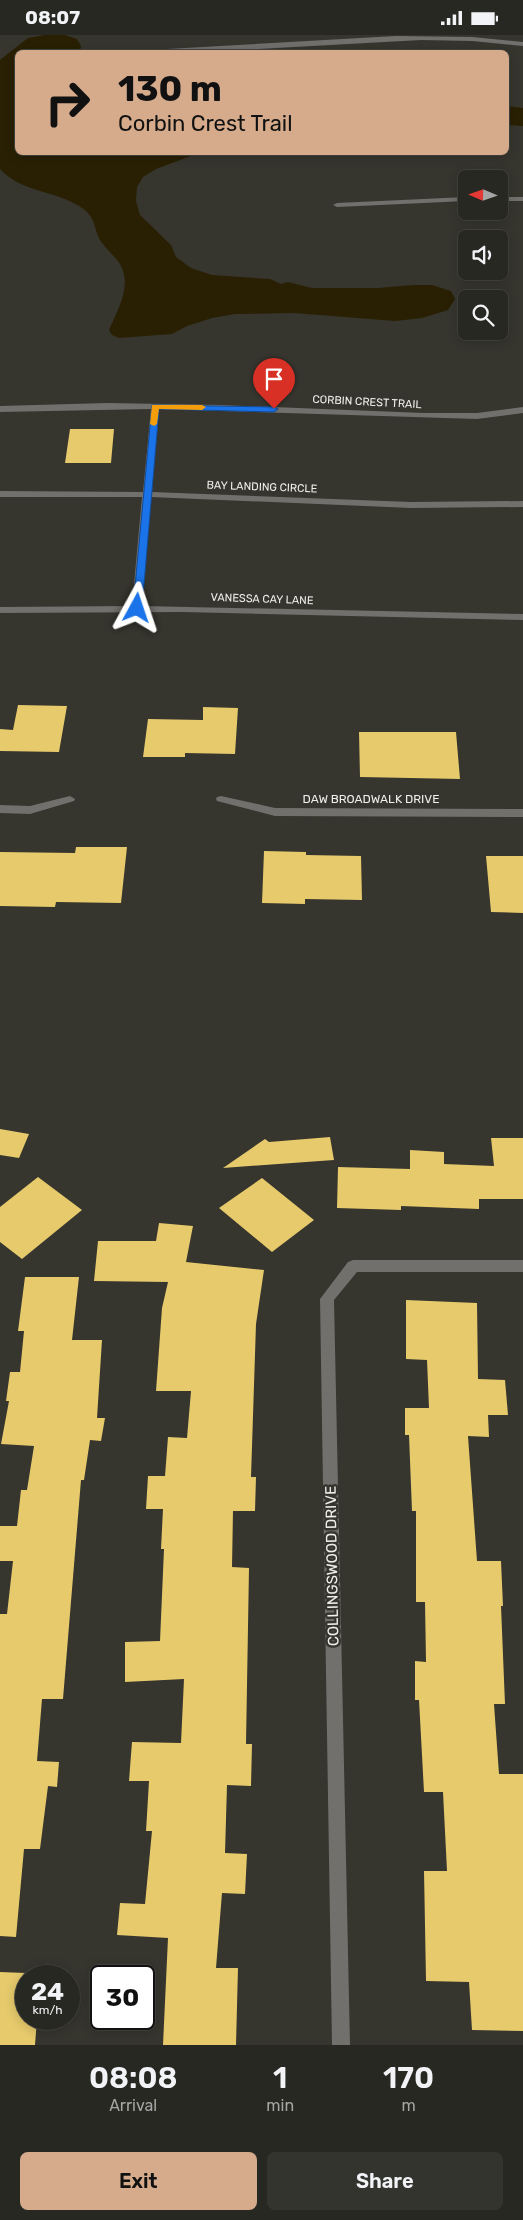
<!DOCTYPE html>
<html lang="en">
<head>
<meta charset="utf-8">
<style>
  :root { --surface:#282822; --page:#34342f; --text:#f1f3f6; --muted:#a5a6a5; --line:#444440; --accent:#d6ab8b }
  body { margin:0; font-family:Rubik,sans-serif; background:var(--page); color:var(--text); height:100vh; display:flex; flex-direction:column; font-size:19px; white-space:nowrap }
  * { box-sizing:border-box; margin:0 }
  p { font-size:16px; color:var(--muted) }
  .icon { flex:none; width:28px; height:28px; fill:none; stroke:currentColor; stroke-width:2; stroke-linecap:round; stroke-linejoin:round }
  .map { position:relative; height:2010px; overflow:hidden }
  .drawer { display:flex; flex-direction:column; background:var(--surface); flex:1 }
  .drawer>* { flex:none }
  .guide { position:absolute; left:15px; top:15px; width:494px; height:105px; border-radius:8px; box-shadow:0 2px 12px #0003,0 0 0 1px var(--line); background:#d6ab8b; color:#111; overflow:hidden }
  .needle { width:32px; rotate:272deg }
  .fabs { position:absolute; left:458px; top:135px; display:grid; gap:10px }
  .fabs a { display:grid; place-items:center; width:50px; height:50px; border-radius:8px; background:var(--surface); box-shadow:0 2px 12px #0003,0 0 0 1px var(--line); font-size:25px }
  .speed { position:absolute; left:15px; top:1930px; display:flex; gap:10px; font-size:25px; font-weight:700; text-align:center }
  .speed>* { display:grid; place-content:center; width:65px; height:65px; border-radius:50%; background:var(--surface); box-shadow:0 2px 12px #0003,0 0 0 1px var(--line); line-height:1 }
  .speed small { font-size:12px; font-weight:400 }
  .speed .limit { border:2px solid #111; border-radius:8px; background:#fff; color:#111 }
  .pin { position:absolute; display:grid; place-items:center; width:42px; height:42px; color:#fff; margin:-51px -21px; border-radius:50% 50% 50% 0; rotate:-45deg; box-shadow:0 0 5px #0007 }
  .pin .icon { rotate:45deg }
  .me { position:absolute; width:55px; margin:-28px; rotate:5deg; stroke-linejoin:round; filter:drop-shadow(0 0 4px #0008) }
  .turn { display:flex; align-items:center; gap:18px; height:105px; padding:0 20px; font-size:22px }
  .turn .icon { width:65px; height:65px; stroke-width:2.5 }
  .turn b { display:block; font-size:35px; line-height:42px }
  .eta { display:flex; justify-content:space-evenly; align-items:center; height:85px; text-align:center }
  .eta b { font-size:30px; font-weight:600; line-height:35px }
  .primary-button { display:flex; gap:10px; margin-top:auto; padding:10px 20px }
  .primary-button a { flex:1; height:58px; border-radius:8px; background:var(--accent); color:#111; font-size:20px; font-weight:600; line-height:58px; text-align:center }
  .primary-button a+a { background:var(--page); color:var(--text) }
  .status { display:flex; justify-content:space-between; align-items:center; height:35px; padding:0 25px; background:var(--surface); direction:ltr }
  .status svg { height:14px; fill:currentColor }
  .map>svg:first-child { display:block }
</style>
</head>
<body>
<div class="status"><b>08:07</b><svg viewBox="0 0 49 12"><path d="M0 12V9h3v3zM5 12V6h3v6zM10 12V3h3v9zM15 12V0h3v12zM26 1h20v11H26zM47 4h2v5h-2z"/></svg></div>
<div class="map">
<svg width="523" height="2010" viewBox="0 0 523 2010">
  <rect width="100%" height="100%" fill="#36352e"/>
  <path fill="#292003" d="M 45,0 L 65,0 L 77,4 L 81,11 L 80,17 L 18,18 L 18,118 L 199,118 L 156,134 L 143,142 L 137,152 L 136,166 L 140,180 L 171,210 L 176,222 L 191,233 L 212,240 L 270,244 L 281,249 L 288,247 L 312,253 L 378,253 L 413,250 L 432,250 L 451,256 L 455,264 L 448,275 L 422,283 L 395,286 L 294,278 L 235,279 L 212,283 L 187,291 L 172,299 L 119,303 L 112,300 L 109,295 C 118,274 134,248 118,226 C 114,221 107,215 103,209 C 94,199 97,186 86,176 C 61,155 22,159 0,134 L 0,25 L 28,3 Z
    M 506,71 L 523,73 L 523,91 L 506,90 Z"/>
  <path fill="#e6ca6c" d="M 70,394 L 114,394 L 111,428 L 65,428 Z
    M 18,670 L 67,671 L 59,717 L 0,716 L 0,694 L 13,695 Z
    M 203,672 L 238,673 L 235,719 L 185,718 L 185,722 L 143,722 L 148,684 L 203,685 Z
    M 359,697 L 456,697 L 460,744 L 360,742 Z
    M 76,812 L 127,812 L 121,868 L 56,867 L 55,872 L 0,871 L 0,817 L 75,818 Z
    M 264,816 L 306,817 L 306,820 L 361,821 L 362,865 L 305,864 L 305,869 L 262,868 Z
    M 486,821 L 523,821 L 523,878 L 491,877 Z
    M 0,1094 L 29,1099 L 19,1123 L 0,1120 Z
    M 330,1102 L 334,1125 L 223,1133 L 265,1104 L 269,1107 Z
    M 491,1103 L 523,1103 L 523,1164 L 479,1164 L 479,1174 L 401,1171 L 401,1175 L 337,1173 L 338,1132 L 410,1134 L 410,1115 L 444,1117 L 444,1129 L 494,1131 Z
    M 38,1142 L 82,1175 L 22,1224 L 0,1207 L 0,1172 Z
    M 262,1143 L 314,1185 L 272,1217 L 219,1173 Z
    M 159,1188 L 193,1191 L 186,1227 L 264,1235 L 256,1289 L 251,1442 L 256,1442 L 255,1476 L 233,1476 L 232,1532 L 249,1533 L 246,1709 L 252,1709 L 251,1751 L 227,1750 L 225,1818 L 247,1819 L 245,1859 L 222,1858 L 216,1933 L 238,1933 L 236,2010 L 163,2010 L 168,1903 L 117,1900 L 120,1868 L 145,1869 L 152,1796 L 146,1796 L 149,1746 L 129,1746 L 132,1707 L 181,1708 L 184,1644 L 125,1647 L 125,1607 L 160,1606 L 164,1514 L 161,1514 L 163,1474 L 146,1474 L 148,1441 L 165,1441 L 168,1402 L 187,1403 L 191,1356 L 156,1356 L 162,1273 L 168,1247 L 94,1246 L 98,1206 L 156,1206 Z
    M 25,1242 L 79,1242 L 72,1305 L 102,1305 L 97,1383 L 105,1383 L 101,1406 L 90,1405 L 84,1445 L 81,1445 L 63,1664 L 42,1664 L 37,1726 L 59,1727 L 57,1752 L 48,1751 L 40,1814 L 24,1814 L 16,1902 L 0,1901 L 0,1579 L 7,1579 L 13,1526 L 0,1526 L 0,1491 L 17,1491 L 21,1455 L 27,1455 L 34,1411 L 1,1409 L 9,1366 L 6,1366 L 10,1337 L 20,1337 L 24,1296 L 18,1296 Z
    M 406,1265 L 477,1268 L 478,1344 L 505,1345 L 508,1380 L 488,1380 L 489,1402 L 468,1401 L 477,1526 L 501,1526 L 503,1571 L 501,1571 L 505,1669 L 494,1669 L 499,1739 L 523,1739 L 523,1996 L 472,1995 L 469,1947 L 426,1946 L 424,1836 L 447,1836 L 443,1757 L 424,1757 L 419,1665 L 415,1665 L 415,1626 L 426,1627 L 425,1567 L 416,1567 L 416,1476 L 412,1476 L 409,1400 L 405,1400 L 405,1373 L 429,1373 L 427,1325 L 406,1324 Z
    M 0,1937 L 26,1938 L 26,1984 L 37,1984 L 35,2010 L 0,2010 Z"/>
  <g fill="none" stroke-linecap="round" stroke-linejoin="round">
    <path fill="#71706d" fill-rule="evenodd" d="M 396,1 L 472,2 L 523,7 L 523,11 L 472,6 L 421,5 L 224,16 L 177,18 L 164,16 L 167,14 Z
      M 466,162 L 466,166 L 337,172 L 333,170 L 337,168 Z
      M 499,162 L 523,162 L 523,166 L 499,166 Z
      M 107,368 L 221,370 L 424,378 L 477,378 L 523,372 L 523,378 L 477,384 L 159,374 L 152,457 L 411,467 L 523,466 L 523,472 L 411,473 L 151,462 L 142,571 L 523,579 L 523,585 L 182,577 L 0,578 L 0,572 L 132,571 L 142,462 L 0,462 L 0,456 L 143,457 L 151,374 L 0,377 L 0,371 Z
      M 70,761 L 75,764 L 74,766 L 30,779 L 0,778 L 0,770 L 30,771 Z
      M 221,761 L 275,773 L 523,774 L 523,782 L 275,781 L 217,766 L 216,764 L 217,762 Z
      M 353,1225 L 523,1225 L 523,1237 L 357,1237 L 334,1265 L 350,2010 L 332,2010 L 320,1264 L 348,1227 Z"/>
  </g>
  <path fill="#1a73e8" stroke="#114b97" d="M 152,370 L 274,372 L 278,374 L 274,377 L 159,374 L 142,573 L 137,576 L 133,573 Z"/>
  <path fill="#f59e0b" d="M 152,370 L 202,370 L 206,372 L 202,375 L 159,374 L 157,389 L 154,391 L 150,389 Z"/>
  <g text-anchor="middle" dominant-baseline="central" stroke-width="5" stroke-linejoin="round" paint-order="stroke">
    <g font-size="11" fill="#f0efeb" stroke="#36352e">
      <text transform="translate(367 367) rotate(3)">CORBIN CREST TRAIL</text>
      <text transform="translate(262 452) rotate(2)">BAY LANDING CIRCLE</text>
      <text transform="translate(262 564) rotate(2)">VANESSA CAY LANE</text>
    </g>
    <g font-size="12" fill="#f0efeb" stroke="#36352e">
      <text x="371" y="764">DAW BROADWALK DRIVE</text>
    </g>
    <g font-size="15" fill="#f0efeb" stroke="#36352e">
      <text transform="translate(332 1531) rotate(-91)">COLLINGSWOOD DRIVE</text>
    </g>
  </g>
</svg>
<div class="fabs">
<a><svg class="needle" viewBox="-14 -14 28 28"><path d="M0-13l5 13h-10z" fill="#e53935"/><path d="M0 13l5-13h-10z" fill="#a5a6a5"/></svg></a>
<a><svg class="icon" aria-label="sound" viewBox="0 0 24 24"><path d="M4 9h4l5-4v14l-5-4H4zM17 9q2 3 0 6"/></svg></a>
<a><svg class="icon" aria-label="search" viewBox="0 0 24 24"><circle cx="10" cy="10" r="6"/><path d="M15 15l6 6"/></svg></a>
</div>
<div class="speed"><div>24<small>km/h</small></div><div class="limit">30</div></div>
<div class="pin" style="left:274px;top:374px;background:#d93025"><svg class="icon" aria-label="arrive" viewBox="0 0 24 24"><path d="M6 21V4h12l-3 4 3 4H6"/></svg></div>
<svg class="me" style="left:137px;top:573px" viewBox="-20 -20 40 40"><path d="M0-17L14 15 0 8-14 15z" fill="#1a73e8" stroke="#fff" stroke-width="4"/></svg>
<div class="guide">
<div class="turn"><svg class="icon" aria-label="right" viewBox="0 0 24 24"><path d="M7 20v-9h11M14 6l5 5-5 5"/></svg><div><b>130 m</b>Corbin Crest Trail</div></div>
</div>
</div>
<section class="drawer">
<div class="eta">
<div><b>08:08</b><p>Arrival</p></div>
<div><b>1</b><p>min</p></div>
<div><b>170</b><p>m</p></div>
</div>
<div class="primary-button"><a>Exit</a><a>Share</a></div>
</section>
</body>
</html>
